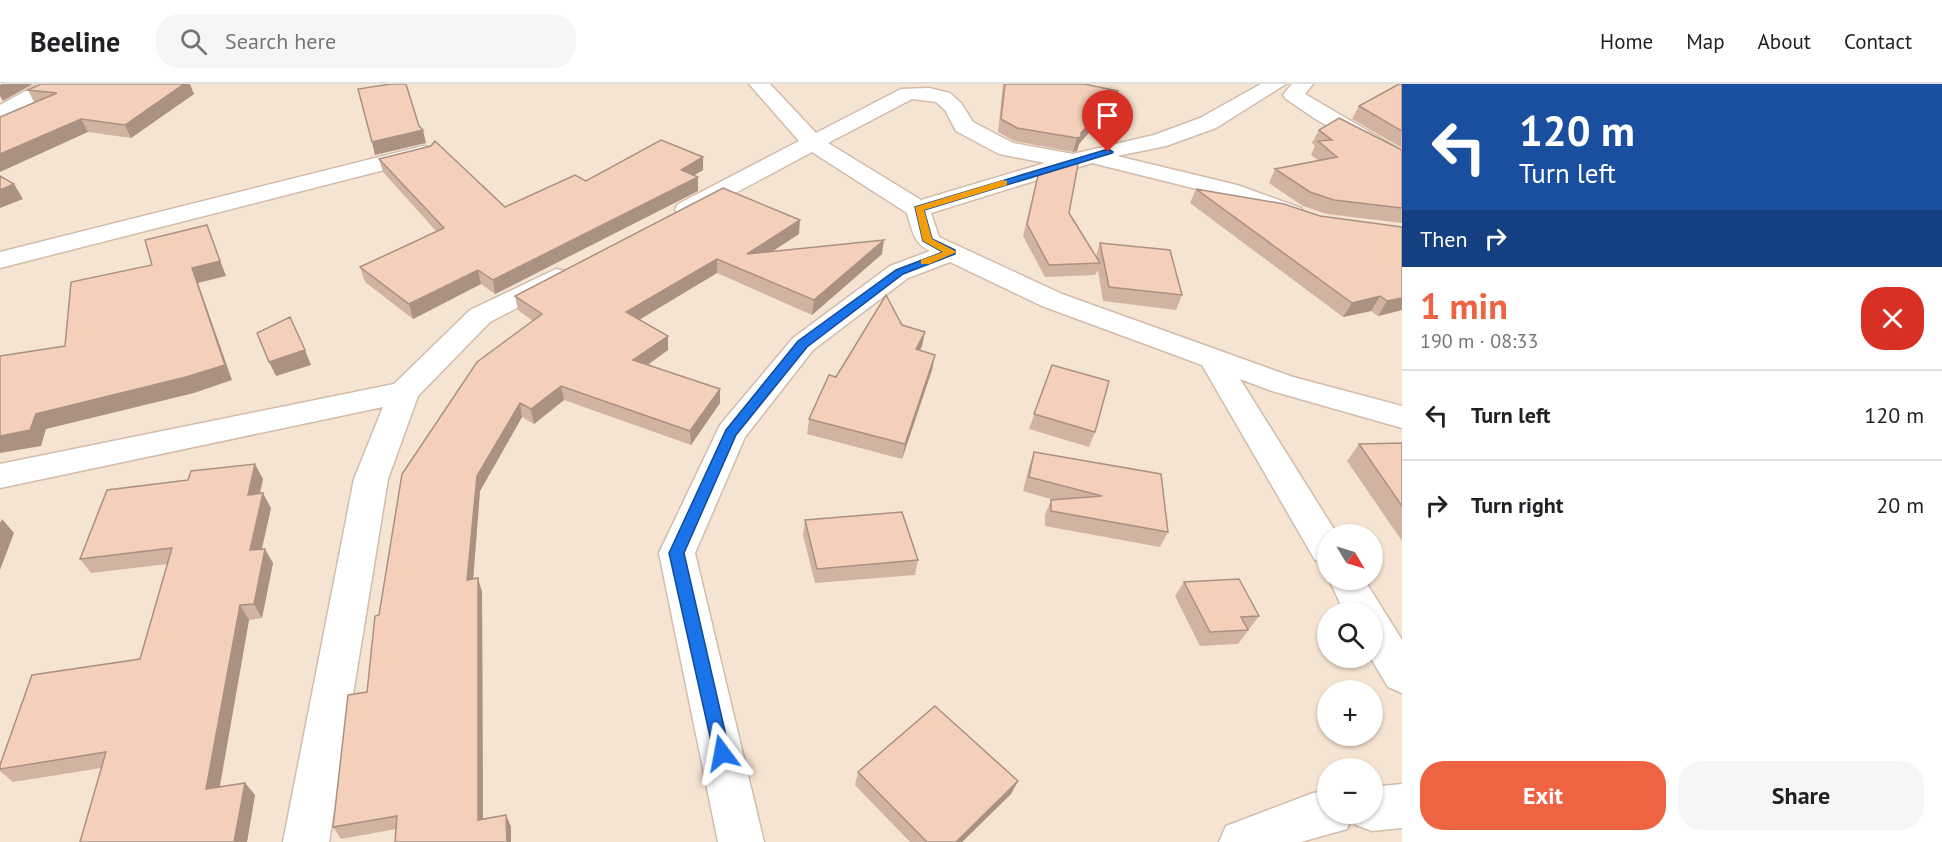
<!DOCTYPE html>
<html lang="en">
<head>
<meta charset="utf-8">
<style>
  :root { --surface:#fff; --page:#f6f6f6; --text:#202124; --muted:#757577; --line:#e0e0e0; --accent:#ee6443 }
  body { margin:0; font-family:"PT Sans",sans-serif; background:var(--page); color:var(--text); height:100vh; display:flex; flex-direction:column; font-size:22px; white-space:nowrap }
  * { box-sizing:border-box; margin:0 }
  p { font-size:20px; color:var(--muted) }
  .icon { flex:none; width:33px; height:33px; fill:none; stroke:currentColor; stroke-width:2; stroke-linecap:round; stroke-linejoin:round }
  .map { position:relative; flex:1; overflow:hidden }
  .sheet { display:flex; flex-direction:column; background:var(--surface); width:540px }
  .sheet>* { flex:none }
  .hud { background:#1a4fa0; color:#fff; overflow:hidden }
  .needle { width:39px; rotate:128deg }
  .controls { position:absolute; left:1317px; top:440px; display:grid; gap:12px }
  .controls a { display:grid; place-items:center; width:66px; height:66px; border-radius:50%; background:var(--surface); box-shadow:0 2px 4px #0004; font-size:30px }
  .pin { position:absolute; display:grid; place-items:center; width:51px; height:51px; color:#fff; margin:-62px -26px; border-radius:50% 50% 50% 0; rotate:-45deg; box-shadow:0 0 6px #0007 }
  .pin .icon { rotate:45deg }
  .me { position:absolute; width:66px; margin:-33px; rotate:347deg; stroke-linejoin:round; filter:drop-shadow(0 0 4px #0008) }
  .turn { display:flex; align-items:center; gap:21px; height:126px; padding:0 18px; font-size:27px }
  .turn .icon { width:78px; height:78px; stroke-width:2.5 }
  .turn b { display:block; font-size:42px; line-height:51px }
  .then { display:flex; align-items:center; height:57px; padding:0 18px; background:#0003; gap:12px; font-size:22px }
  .round { display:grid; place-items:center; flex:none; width:63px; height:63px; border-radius:24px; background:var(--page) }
  .summary { display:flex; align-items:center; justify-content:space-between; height:102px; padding:0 18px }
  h1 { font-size:36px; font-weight:700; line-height:45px; color:var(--accent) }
  .button { display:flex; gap:12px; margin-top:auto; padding:12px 18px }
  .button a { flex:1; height:69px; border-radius:24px; background:var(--accent); color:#fff; font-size:24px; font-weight:700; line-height:69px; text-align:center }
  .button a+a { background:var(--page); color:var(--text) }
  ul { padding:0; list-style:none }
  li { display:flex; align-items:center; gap:18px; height:90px; padding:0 18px; border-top:2px solid var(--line) }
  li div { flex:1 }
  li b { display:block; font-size:22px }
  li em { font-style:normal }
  header { display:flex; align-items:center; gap:36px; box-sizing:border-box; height:84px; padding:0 30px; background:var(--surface); border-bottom:2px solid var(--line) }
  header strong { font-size:28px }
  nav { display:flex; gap:33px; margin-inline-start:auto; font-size:21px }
  .search { width:420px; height:54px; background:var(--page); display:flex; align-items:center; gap:15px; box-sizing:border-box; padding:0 21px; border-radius:24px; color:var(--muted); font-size:22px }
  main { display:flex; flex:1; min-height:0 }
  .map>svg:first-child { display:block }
</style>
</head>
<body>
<header>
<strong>Beeline</strong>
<div class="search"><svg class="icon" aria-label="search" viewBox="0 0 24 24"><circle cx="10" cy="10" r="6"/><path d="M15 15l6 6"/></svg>Search here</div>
<nav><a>Home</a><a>Map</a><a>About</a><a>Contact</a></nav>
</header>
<main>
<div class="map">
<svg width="1402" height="758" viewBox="0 0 1402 758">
  <rect width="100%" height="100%" fill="#fdf3e4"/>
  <path fill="#f6e4d2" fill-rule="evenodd" d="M 0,0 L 1402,0 L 1402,758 L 0,758 ZM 1328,450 L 1372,450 L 1372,495 L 1328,495 ZM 1328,528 L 1372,528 L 1372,573 L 1328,573 ZM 1328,606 L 1372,606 L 1372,651 L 1328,651 ZM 1328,684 L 1372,684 L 1372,729 L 1328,729 Z"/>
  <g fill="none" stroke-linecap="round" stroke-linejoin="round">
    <defs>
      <path id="street" d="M 749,0 L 770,0 L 816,49 L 901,5 L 929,4 L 950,9 L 961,19 L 973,38 L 1013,59 L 1073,70 L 1154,51 L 1200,34 L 1261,0 L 1286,0 L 1216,44 L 1166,62 L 1117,72 L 1237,101 L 1301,124 L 1304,129 L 1301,134 L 1292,136 L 1283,134 L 1221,111 L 1092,79 L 931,129 L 939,153 L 1062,210 L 1293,293 L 1402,322 L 1402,344 L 1272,307 L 1240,295 L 1337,450 L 1328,450 L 1328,480 L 1315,476 L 1202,281 L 1042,222 L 950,178 L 908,194 L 813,266 L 745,353 L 695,469 L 764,758 L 718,758 L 659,469 L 720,341 L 793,254 L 890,182 L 930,167 C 913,159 912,145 907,129 L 812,68 L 696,130 L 687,132 L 678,130 L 675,125 L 678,120 L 799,57 ZM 912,15 L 936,18 L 945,26 L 956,47 L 999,70 L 1045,79 L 921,116 L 828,59 Z
        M 1292,0 L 1313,0 L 1305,10 L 1402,67 L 1402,83 L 1317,36 L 1286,15 L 1283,11 Z
        M 423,62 L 431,64 L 434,69 L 431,74 L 0,184 L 0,168 Z
        M 556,185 L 565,187 L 569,193 L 565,199 L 490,238 L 418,312 L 388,395 L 329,758 L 283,758 L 354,395 L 383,323 L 0,404 L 0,380 L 394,300 L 470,226 Z
        M 1328,493 L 1364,495 L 1402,556 L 1402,609 L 1388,603 L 1370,573 L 1372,573 L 1372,528 L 1344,528 Z
        M 1402,700 L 1402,744 L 1372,747 L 1356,741 L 1352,732 L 1347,745 L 1301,758 L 1219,758 L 1226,742 L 1313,709 L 1328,707 L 1328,729 L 1372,729 L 1372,703 Z"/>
      <path id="secondary" d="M 38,0 L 63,0 L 60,4 L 0,36 L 0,21 Z"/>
    </defs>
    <use href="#street" stroke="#d2bcac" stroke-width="3"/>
    <use href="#secondary" stroke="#d5bbaa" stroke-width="3"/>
    <use href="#street" fill="#fff" fill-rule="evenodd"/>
    <use href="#secondary" fill="#fff" fill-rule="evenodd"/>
  </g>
  <path fill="#d2b2a0" d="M 1003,0 L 1084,0 L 1118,7 L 1114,20 L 1079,60 L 1077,67 L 1073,68 L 1014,57 L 998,48 Z
    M 1402,0 L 1402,64 L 1352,35 L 1359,22 Z
    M 28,6 L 194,10 L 131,54 L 88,48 L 34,18 Z
    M 1319,46 L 1402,66 L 1402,139 L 1327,130 L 1303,122 L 1269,99 L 1275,85 L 1318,76 L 1311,71 L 1315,62 L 1312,59 Z
    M 703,73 L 703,86 L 694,91 L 698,107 L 495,210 L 481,200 L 413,235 L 365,198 L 360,183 L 437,148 L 383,88 L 379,75 L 505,123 L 586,97 Z
    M 1039,87 L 1069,129 L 1096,172 L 1100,159 L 1182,211 L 1176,226 L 1103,217 L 1098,186 L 1095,191 L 1045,193 L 1023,152 Z
    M 1196,105 L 1320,132 L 1402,226 L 1378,232 L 1371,227 L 1343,233 L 1190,119 Z
    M 799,150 L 772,167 L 882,170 L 812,231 L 717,189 L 639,236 L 668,266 L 648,281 L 720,319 L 691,361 L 564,316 L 534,340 L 522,333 L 480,407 L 473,495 L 482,508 L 483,735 L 506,731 L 511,743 L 511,758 L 395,758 L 396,745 L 341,755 L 333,743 L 367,608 L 379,531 L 533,237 L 518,226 L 515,212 Z
    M 922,262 L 920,266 L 935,271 L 932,286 L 902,375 L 807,350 L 809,335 L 836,293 Z
    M 1052,281 L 1095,348 L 1089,363 L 1029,345 Z
    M 1402,359 L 1402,457 L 1347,377 L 1359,360 Z
    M 1034,368 L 1168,448 L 1160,463 L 1045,442 L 1045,431 L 1051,416 L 1054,416 L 1023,407 L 1029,383 Z
    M 263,395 L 260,410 L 271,424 L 262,465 L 273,479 L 262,534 L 249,536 L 220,703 L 245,699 L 255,711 L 247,758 L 80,758 L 101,684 L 13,698 L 0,687 L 0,681 L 140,575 L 167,480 L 91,489 L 80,475 Z
    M 805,436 L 918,476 L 915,491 L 815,499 L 803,451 Z
    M 1184,498 L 1259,532 L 1238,560 L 1200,562 L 1175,512 Z
    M 858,688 L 1018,697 L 1011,710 L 962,758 L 910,758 L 855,701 Z"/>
  <path fill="#ab9182" d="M 2,0 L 33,0 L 3,17 L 0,12 L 0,1 Z
    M 184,0 L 190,0 L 194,10 L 131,54 L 125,41 Z
    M 1118,7 L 1114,20 L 1079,60 L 1077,67 L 1073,68 L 1077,54 L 1081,49 Z
    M 81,35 L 88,48 L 0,88 L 0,70 Z
    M 423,46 L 426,59 L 375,71 L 372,58 Z
    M 703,73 L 703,86 L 681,99 L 681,86 Z
    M 698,93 L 698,107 L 495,210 L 493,196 Z
    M 14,100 L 23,115 L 0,124 L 0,106 Z
    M 800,136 L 799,150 L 747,184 L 747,170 Z
    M 207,141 L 226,192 L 198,199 L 232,296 L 194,309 L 46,345 L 41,362 L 0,369 L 0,352 L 192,184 Z
    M 884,156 L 882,170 L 812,231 L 814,216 Z
    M 717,175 L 717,189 L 627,243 L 626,228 Z
    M 478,186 L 481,200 L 413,235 L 409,220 Z
    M 1380,212 L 1371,227 L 1343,233 L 1352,219 Z
    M 1402,214 L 1402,226 L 1378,232 L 1387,217 Z
    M 925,248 L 922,262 L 913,279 L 916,265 Z
    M 668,252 L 668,266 L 634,290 L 633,276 Z
    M 305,266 L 311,281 L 276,292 L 269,278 Z
    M 935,271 L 932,286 L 902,375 L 905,360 Z
    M 561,302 L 564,316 L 534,340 L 531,325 Z
    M 720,305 L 720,319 L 691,361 L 690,347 Z
    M 520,319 L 522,333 L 480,407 L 472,510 L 467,496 L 477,392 Z
    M 255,380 L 263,395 L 256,426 L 248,411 Z
    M 263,409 L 271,424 L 258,481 L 250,466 Z
    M 2,435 L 14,449 L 0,486 L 0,439 Z
    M 265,465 L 273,479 L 262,534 L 254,520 Z
    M 478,494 L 482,508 L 483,747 L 478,736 Z
    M 240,521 L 249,536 L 217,717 L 206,705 Z
    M 1018,697 L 1011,710 L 962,758 L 956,758 Z
    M 245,699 L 255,711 L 247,758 L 234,758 Z
    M 506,731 L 511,743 L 511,758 L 507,758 Z"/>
  <path fill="#f4cfba" stroke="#ab9182" stroke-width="1.5" d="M 41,0 L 184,0 L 125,41 L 81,35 L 0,70 L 0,33 L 57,9 L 28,6 Z
    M 391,0 L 406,0 L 419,42 L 423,46 L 372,58 L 358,5 Z
    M 1005,0 L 1084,0 L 1118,7 L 1081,49 L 1081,53 L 1077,54 L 1017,44 L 1001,35 Z
    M 1399,0 L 1402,0 L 1402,47 L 1359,22 Z
    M 1339,34 L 1402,66 L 1402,124 L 1334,116 L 1310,108 L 1275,85 L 1337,73 L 1318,57 L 1332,56 L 1319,46 Z
    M 661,56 L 703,73 L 681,86 L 698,93 L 493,196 L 478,186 L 409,220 L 360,183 L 444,144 L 379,75 L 431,62 L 435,57 L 505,123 L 575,91 L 586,97 Z
    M 1079,75 L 1069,129 L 1100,179 L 1049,181 L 1027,140 L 1039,87 Z
    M 0,92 L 14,100 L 0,106 Z
    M 723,104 L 800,136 L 747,170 L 884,156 L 814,216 L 717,175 L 626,228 L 668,252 L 633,276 L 720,305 L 690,347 L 561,302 L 531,325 L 520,319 L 477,392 L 467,496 L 478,494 L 478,736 L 506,731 L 507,758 L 395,758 L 397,732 L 333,743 L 348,611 L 367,608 L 375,532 L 379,531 L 402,390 L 477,278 L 542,230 L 515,212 Z
    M 1196,105 L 1284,120 L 1320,132 L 1402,143 L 1402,214 L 1387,217 L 1380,212 L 1352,219 Z
    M 207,141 L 220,177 L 192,184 L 225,281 L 186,293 L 36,330 L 30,346 L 0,352 L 0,272 L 65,262 L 71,198 L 152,181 L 145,156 Z
    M 1100,159 L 1170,166 L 1182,211 L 1109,203 Z
    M 886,211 L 902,241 L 925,248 L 916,265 L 935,271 L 905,360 L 809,335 L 829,291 L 836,293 Z
    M 290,233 L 305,266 L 269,278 L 257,249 Z
    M 1052,281 L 1109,297 L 1095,348 L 1034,330 Z
    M 1402,359 L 1402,422 L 1359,360 Z
    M 1034,368 L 1161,390 L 1168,448 L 1051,427 L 1051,416 L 1102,412 L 1029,393 Z
    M 255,380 L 248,411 L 263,409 L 250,466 L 265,465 L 254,520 L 240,521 L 206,705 L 245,699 L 234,758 L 80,758 L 106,668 L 0,685 L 0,681 L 32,591 L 140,575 L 172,464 L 80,475 L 107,406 L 188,396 L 191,387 Z
    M 902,428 L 918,476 L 817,485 L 805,436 Z
    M 1239,495 L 1259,532 L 1241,533 L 1248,546 L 1210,548 L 1184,498 Z
    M 935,622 L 1018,697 L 956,758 L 927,758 L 858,688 Z"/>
  <path fill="#1a73e8" stroke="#114b97" stroke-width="1.5" d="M 1108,65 L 1113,68 L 1112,69 L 924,126 L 932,155 L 955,166 L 955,170 L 903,190 L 807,263 L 736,351 L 684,469 L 730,669 L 728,675 L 722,677 L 715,675 L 669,469 L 726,346 L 798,257 L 896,186 L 943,168 L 923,157 L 915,123 Z"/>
  <path fill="#f59e0b" d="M 1003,96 L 1007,97 L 1007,101 L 924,126 L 932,155 L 957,168 L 929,180 L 921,180 L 921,176 L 943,168 L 923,157 L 915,123 Z"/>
</svg>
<div class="controls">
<a><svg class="needle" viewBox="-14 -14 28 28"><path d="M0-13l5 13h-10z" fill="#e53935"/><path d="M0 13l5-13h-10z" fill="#757577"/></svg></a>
<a><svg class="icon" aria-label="search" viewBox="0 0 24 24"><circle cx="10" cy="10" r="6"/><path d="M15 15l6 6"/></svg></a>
<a>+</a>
<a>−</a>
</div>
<div class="pin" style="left:1108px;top:68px;background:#d93025"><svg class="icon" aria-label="arrive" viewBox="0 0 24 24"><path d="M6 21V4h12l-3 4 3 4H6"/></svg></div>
<svg class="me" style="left:722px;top:669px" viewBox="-20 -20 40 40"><path d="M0-17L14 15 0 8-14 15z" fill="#1a73e8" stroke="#fff" stroke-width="4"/></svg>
</div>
<section class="sheet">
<div class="hud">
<div class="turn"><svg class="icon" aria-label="left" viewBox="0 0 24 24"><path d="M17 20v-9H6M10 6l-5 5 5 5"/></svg><div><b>120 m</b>Turn left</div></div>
<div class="then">Then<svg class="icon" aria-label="right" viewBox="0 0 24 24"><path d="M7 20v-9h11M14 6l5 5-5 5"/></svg></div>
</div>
<div class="summary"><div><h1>1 min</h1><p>190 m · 08:33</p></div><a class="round" style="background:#d93025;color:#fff"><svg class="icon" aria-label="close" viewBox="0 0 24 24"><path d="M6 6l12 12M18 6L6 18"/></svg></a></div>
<ul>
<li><svg class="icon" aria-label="left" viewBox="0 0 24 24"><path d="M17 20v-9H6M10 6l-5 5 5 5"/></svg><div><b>Turn left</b></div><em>120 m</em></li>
<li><svg class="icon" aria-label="right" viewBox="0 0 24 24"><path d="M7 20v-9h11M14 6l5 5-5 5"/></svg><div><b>Turn right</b></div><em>20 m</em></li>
</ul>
<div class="button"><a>Exit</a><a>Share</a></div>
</section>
</main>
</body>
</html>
